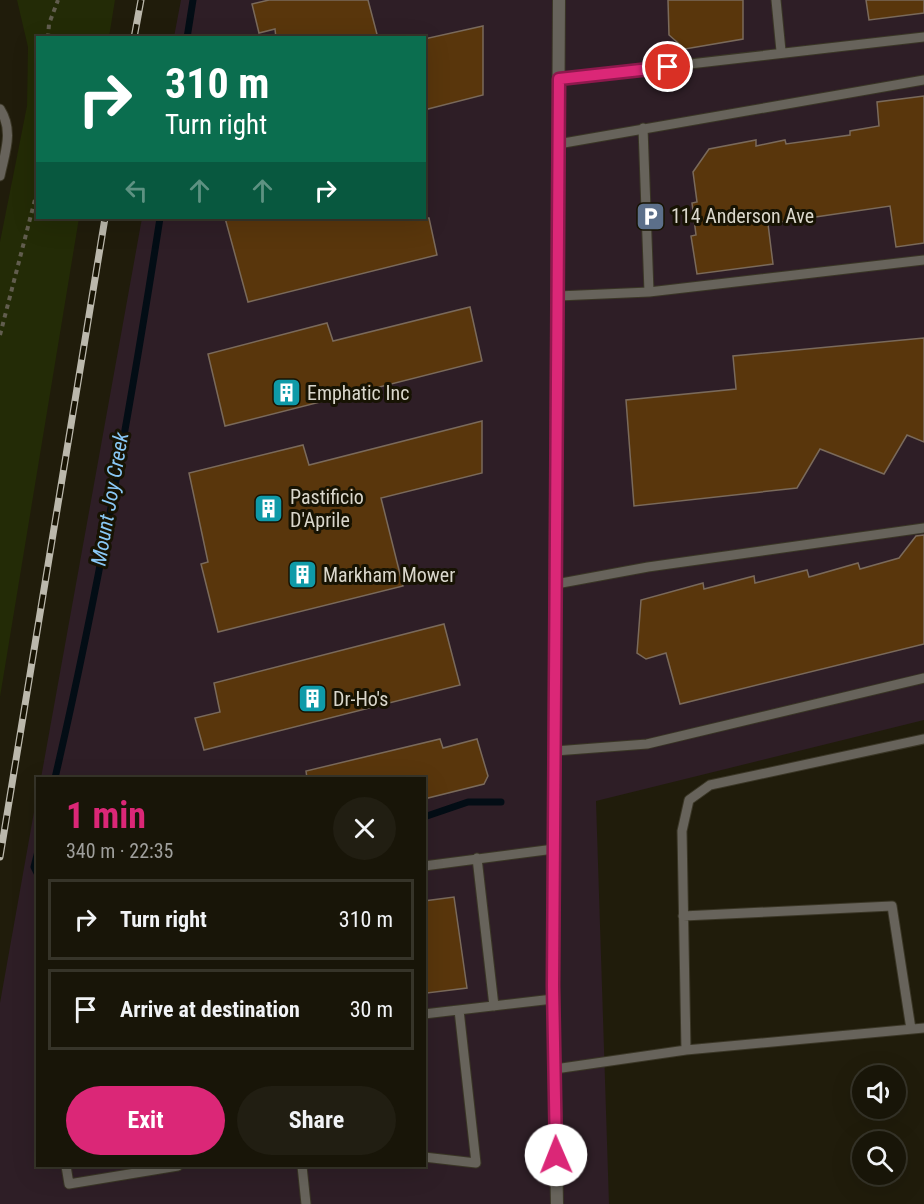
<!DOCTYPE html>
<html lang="en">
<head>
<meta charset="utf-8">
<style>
  :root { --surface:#181508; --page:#211e12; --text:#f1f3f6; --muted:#9f9f9c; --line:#363429; --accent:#db2777 }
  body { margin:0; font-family:"Roboto Condensed",sans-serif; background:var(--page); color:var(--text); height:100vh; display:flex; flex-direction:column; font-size:22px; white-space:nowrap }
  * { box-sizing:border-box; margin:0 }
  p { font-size:20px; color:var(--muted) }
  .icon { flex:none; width:33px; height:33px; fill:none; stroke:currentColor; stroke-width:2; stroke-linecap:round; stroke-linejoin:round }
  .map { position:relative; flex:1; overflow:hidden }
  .details { position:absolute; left:36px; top:777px; width:390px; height:390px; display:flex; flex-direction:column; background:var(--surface); border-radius:0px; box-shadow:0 6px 24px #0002,0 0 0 2px var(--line) }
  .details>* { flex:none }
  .hud { position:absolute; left:36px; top:36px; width:390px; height:183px; border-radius:0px; box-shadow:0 6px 24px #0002,0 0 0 2px var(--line); background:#0b6e4f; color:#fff; overflow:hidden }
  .fabs { position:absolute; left:852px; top:1065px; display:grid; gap:12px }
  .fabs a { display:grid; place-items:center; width:54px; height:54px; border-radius:50%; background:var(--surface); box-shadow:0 6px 24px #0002,0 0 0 2px var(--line); font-size:30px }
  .pin { position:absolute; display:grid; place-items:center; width:51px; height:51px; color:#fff; margin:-26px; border:3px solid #fff; border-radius:50%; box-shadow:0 2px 6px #0007 }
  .me { position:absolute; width:66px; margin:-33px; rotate:359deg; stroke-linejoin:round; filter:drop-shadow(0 0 4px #0008) }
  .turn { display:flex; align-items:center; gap:21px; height:126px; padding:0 30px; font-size:27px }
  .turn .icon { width:78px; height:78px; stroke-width:2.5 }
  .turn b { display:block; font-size:42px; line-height:51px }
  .lanes { display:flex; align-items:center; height:57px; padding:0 30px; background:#0003; justify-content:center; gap:30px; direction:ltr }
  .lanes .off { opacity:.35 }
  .round { display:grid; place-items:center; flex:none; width:63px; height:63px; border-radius:32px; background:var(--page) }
  .overview { display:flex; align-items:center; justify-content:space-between; height:102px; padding:0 30px }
  h1 { font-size:36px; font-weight:700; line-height:45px; color:var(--accent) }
  .button { display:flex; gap:12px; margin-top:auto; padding:12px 30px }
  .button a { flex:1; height:69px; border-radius:36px; background:var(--accent); color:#fff; font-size:24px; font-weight:700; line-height:69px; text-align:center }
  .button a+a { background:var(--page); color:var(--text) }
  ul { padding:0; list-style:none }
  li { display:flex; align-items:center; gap:18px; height:81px; margin:0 12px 9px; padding:0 18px; border:3px solid var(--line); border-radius:0px }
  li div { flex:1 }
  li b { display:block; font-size:22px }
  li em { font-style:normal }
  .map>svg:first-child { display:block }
</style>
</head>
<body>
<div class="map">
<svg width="924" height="1204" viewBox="0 0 924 1204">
  <rect width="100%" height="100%" fill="#201c0b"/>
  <path fill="#2e1e26" d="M 181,0 L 924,0 L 924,720 L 596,801 L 609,1204 L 0,1204 L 0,1003 L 37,795 L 38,1166 L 424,1166 L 424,778 L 41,778 L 142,218 L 424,218 L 424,38 L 174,37 Z"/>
  <path fill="#232b06" d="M 17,0 L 115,0 L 109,37 L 38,38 L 38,218 L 79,218 L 0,697 L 0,242 L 27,106 L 28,47 Z"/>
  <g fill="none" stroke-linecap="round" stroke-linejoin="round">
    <path stroke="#030d15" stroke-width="7" d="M 187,38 L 193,0
      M 55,778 C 98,593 131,405 160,218
      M 424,817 L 468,802 L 501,802
      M 38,851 L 34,867 L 38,875"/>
  </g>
  <path fill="#59360c" stroke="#7a6a5b" stroke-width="1.5" d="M 269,0 L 368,0 L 378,38 L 276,38 L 275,29 L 259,33 L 252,4 Z
    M 668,0 L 743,0 L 743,39 L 685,49 L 669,35 Z
    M 866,0 L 924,0 L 924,13 L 869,20 Z
    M 483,26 L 483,95 L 424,110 L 424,39 Z
    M 924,96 L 924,243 L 896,247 L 890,206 L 768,224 L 773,264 L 697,274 L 691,236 L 696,235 L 692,203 L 697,202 L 693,172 L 709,149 L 756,140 L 756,146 L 785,140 L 786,144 L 850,135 L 850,131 L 879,126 L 877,102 Z
    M 225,218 L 429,218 L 437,255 L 248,302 Z
    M 470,307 L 482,361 L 225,426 L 208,354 L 327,323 L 333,341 Z
    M 924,338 L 924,442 L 907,435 L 884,474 L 820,449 L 797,488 L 634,506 L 626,400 L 736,389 L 733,356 Z
    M 482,421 L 482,473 L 381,498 L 403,586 L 218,632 L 201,564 L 208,562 L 189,473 L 303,445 L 309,465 Z
    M 924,535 L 924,644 L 680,704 L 666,653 L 646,659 L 637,653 L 641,600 L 703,583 L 704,589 L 754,576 L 755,583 L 807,570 L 809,577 L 858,563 L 860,569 L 899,558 L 916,536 Z
    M 444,624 L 460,685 L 204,750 L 195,718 L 220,712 L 214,683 Z
    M 440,739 L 443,748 L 477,739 L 488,776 L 484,784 L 424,799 L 424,778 L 307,778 L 306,771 Z
    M 454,897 L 467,988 L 427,993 L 424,975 L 424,901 Z"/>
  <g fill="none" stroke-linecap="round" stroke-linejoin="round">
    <defs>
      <path id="service" d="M 776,0 L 781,51
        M 559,79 L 924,37
        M 0,109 C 14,131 5,152 0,176
        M 643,128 L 649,292
        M 558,144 L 924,80
        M 558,296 L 649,292 L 924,260
        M 556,584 L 648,567 L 924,528
        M 924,739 L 710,785 L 689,800 L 682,831 L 686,1050 L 924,1028
        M 555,751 L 647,744 L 924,678
        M 477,858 L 494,1006
        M 424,866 L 554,849
        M 683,916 L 892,906 L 911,1029
        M 424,1014 L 553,999
        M 555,1069 L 686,1050
        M 424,1157 L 476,1163 L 459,1010
        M 66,1166 L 69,1184 L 178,1166
        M 302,1166 L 306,1204"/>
      <path id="minor" d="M 557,1204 L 553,986 L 559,0"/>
    </defs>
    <use href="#service" stroke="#3a3626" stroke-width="11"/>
    <use href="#minor" stroke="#3a3626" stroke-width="14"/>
    <path stroke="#615d4e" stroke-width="4" stroke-dasharray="4.5 4.5" stroke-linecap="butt" d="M 48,38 L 49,24 L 58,0
      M 0,335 L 38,188"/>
    <use href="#service" stroke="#67635b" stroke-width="9"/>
    <use href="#minor" stroke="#67635b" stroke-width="12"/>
    <defs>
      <path id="rail" d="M 134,38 L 141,0
        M 0,857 L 105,218"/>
    </defs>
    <use href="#rail" stroke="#bbb8ac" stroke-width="7"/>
    <use href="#rail" stroke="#171303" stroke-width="4.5" stroke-dasharray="14" stroke-linecap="butt"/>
  </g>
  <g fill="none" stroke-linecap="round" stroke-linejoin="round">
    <defs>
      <path id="route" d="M 556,1155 L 553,986 L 559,79 L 668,67"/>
    </defs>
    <use href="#route" stroke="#8e194d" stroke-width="15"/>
    <use href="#route" stroke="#db2777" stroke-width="10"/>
  </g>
  <defs>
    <symbol id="parking-square" viewBox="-11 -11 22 22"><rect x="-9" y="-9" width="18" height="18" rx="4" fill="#5c6f8a" stroke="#171303"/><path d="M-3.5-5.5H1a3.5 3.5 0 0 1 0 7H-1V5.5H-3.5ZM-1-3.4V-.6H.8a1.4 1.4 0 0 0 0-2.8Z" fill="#fff"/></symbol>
    <symbol id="building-square" viewBox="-11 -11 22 22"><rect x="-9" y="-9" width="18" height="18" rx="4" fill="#0f9aa8" stroke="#171303"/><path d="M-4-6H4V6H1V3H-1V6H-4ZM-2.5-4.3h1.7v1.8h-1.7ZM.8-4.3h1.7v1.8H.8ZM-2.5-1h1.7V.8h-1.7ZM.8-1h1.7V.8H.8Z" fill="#fff"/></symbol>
  </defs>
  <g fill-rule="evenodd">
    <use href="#parking-square" x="634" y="200" width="33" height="33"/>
    <use href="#building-square" x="270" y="376" width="33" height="33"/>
    <use href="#building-square" x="252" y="492" width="33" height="33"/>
    <use href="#building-square" x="286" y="558" width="33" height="33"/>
    <use href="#building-square" x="296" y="682" width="33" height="33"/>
  </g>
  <g text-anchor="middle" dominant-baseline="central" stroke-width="6" stroke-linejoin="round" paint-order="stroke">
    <g font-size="20" fill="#dad7cc" stroke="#171303" text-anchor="start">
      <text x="671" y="216">114 Anderson Ave</text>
      <text x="307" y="393">Emphatic Inc</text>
      <text x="290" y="497">Pastificio<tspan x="290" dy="23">D'Aprile</tspan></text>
      <text x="323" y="575">Markham Mower</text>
      <text x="333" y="699">Dr-Ho's</text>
    </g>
    <g font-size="21" font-style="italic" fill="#8ac9f6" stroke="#171303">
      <text transform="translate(110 499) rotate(-80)">Mount Joy Creek</text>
    </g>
  </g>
</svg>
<div class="fabs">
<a><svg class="icon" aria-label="sound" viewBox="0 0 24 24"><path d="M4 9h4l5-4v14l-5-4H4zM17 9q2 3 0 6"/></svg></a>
<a><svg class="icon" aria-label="search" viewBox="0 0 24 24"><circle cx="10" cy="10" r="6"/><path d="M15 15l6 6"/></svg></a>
</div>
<div class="pin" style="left:668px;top:67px;background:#d93025"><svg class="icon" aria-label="arrive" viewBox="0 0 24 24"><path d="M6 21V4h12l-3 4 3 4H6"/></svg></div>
<svg class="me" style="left:556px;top:1155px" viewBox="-20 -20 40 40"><circle r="19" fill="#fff"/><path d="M0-13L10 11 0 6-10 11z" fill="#db2777"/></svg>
<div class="hud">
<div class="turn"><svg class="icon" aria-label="right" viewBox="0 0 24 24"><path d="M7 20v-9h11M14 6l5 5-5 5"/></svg><div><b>310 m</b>Turn right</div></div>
<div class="lanes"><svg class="icon off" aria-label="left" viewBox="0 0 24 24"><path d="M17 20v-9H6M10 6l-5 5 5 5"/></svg><svg class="icon off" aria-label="ahead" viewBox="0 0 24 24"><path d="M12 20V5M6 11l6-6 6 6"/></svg><svg class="icon off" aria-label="ahead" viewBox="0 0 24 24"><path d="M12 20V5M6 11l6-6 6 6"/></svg><svg class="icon" aria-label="right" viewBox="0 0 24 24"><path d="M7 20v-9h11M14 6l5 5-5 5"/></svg></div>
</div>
<section class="details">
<div class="overview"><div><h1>1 min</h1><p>340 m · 22:35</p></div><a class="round"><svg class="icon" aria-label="close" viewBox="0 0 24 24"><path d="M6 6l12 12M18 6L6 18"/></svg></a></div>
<ul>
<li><svg class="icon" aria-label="right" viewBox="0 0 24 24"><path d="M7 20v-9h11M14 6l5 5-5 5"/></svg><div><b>Turn right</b></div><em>310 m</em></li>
<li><svg class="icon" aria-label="arrive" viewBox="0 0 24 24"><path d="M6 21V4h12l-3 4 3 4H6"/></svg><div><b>Arrive at destination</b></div><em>30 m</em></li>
</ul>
<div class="button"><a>Exit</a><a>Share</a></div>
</section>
</div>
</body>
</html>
